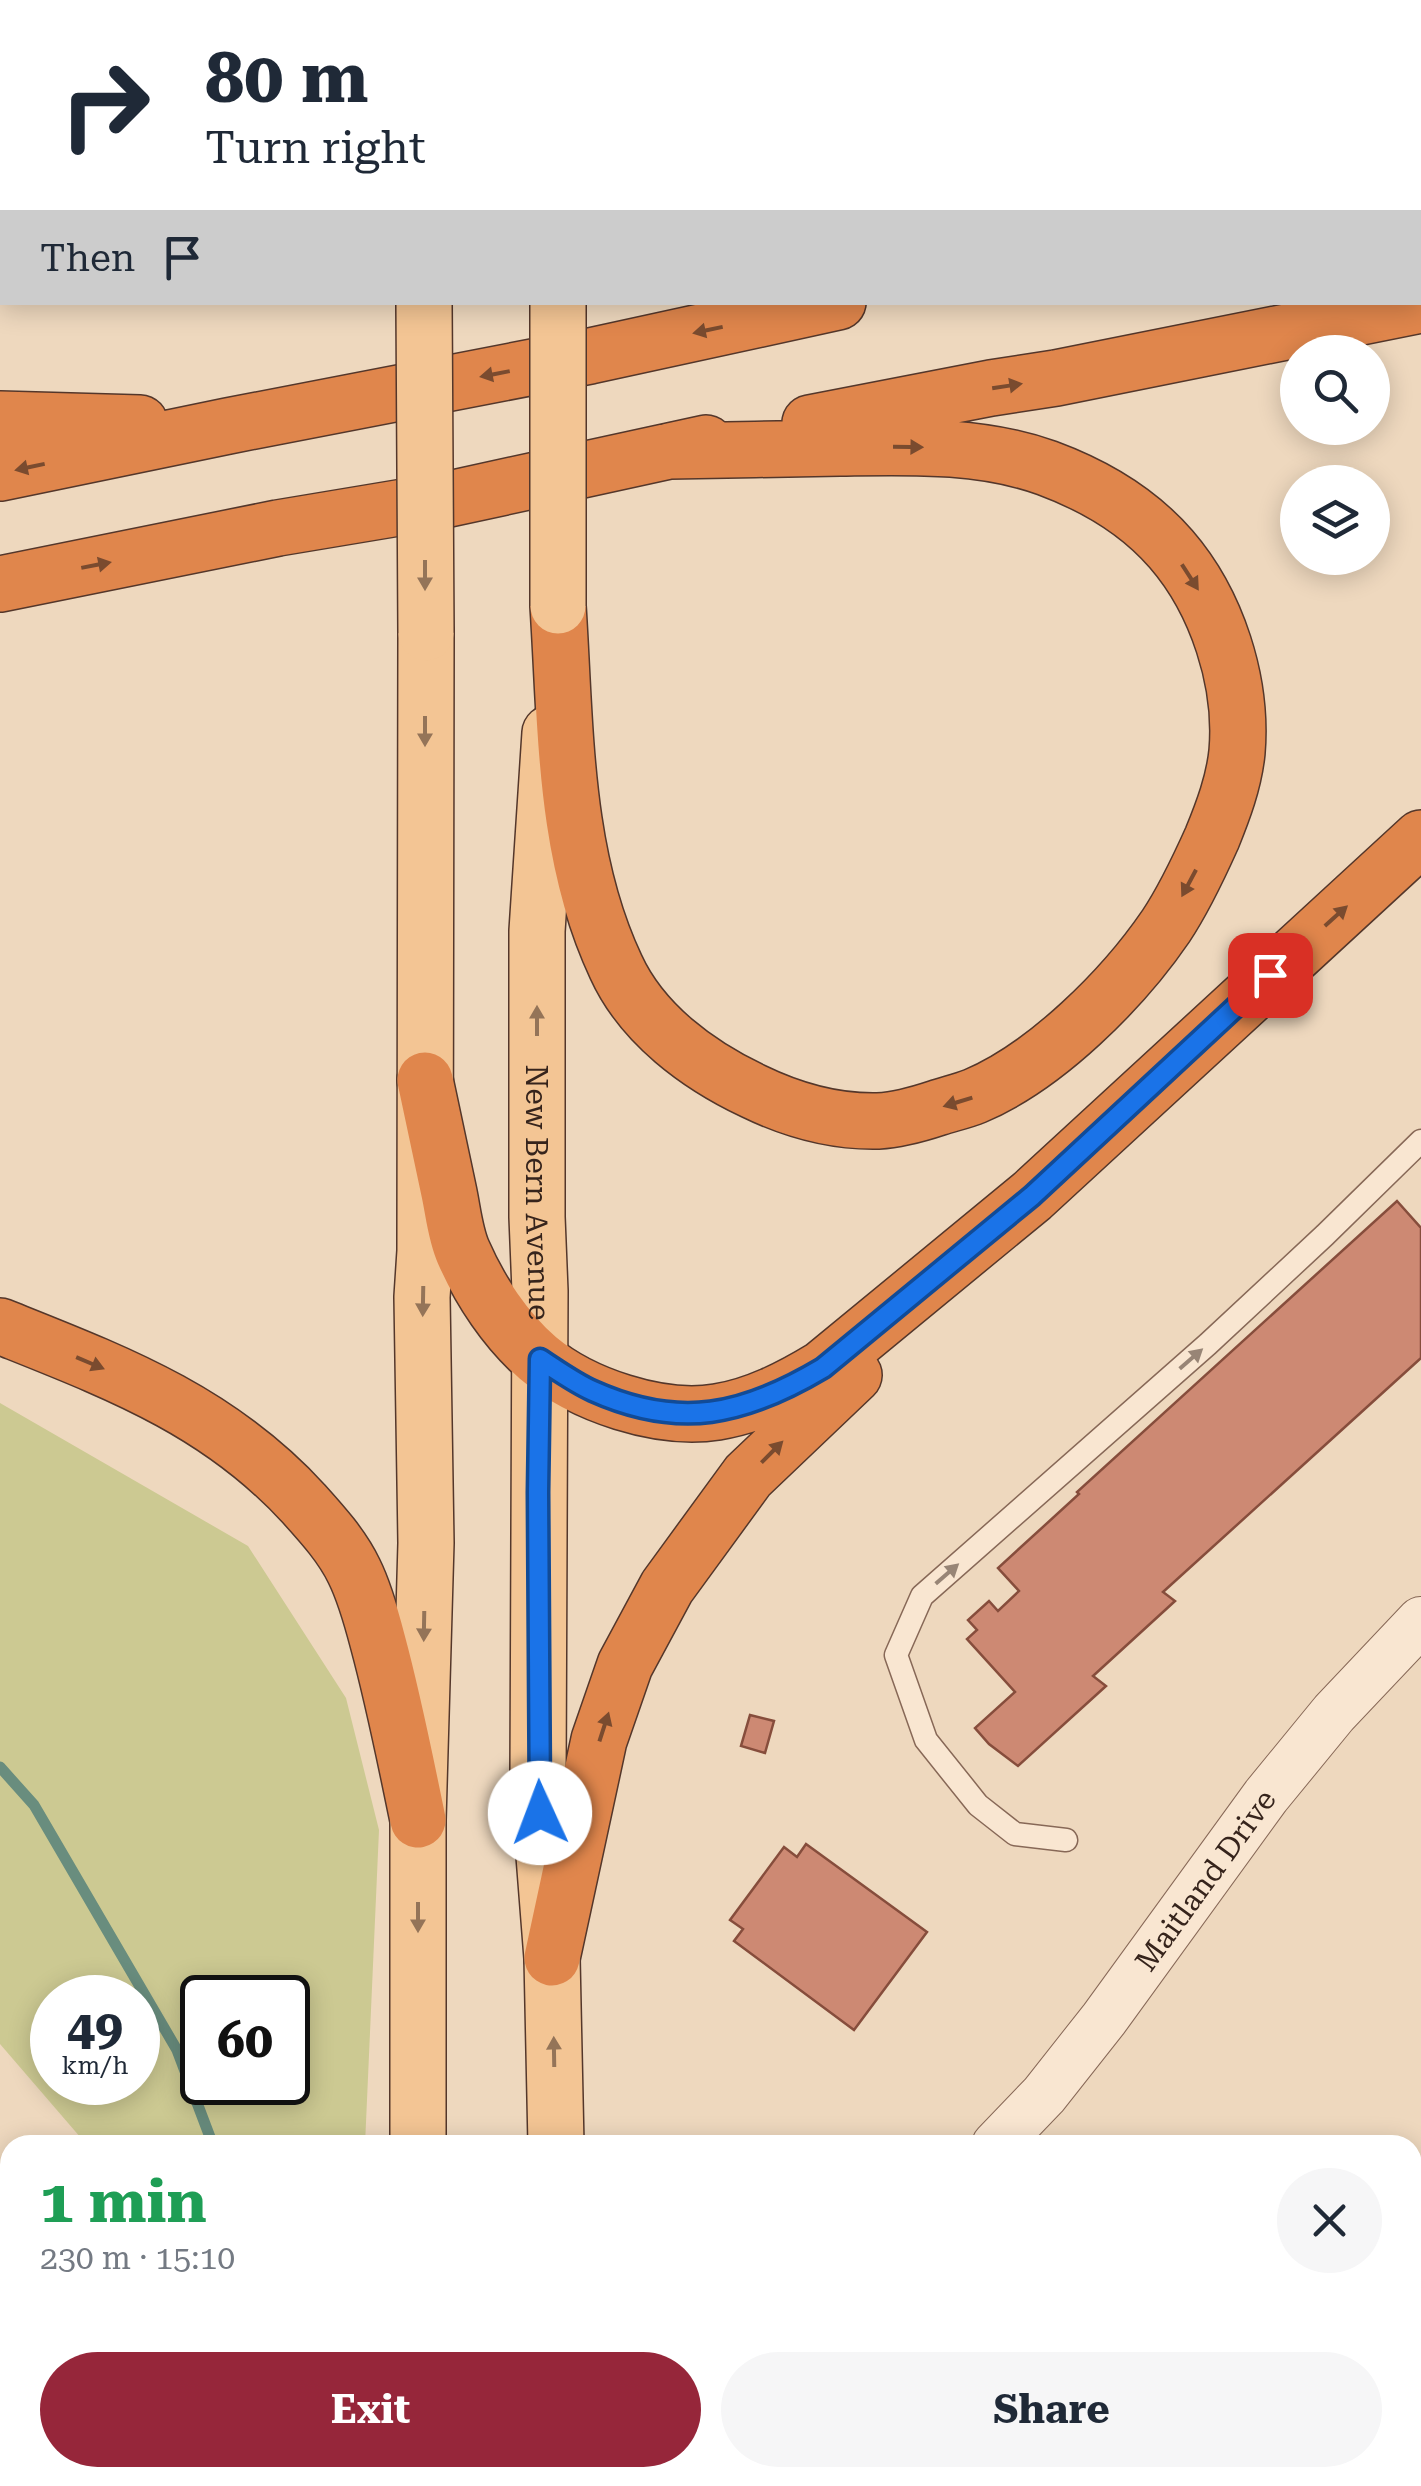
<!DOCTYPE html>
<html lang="en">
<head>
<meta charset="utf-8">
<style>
  :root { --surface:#fff; --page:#f6f6f7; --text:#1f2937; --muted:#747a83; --accent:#96263a }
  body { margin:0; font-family:"Roboto Serif",serif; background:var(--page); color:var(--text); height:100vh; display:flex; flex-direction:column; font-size:38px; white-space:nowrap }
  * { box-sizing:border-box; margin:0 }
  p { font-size:32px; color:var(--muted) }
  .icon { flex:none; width:55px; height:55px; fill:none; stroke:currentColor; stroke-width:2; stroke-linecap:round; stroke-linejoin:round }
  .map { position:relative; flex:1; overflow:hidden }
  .panel { position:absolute; left:0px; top:2135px; width:1422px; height:352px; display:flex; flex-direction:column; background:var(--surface); border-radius:30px 30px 0 0; box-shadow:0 5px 25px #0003 }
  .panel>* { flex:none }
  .banner { position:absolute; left:0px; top:0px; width:1422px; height:305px; box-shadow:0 5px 25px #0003; background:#fff; color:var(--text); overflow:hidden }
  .buttons { position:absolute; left:1280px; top:335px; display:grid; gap:20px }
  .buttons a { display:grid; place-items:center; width:110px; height:110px; border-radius:50%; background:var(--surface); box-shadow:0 5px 25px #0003; font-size:50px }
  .speed { position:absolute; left:30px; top:1975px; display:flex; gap:20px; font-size:50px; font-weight:700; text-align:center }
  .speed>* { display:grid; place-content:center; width:130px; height:130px; border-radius:50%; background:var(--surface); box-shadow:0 5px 25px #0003; line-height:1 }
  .speed small { font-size:25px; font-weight:400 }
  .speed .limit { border:5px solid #111; border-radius:15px; background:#fff; color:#111 }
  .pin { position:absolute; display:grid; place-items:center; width:85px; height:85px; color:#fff; margin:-42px; border-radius:20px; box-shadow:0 5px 15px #0006 }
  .me { position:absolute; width:110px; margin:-55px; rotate:358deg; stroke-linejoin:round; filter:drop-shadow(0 0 8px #0008) }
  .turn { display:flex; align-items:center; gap:35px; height:210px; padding:0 40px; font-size:45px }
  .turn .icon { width:130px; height:130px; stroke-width:2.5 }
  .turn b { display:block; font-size:70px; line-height:85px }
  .then { display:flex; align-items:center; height:95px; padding:0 40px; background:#0003; gap:20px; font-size:38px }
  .round { display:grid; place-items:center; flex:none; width:105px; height:105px; border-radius:52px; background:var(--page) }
  .overview { display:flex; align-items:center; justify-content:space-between; height:170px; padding:0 40px }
  h1 { font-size:60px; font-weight:700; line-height:75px; color:#1e9e55 }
  .primary-button { display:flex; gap:20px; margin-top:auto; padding:20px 40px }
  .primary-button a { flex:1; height:115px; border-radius:60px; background:var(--accent); color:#fff; font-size:40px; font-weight:700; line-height:115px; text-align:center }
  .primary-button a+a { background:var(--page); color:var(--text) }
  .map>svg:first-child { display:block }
</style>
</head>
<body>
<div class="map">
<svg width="1421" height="2486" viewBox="0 0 1421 2486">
  <rect width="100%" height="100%" fill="#eed8be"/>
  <path fill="#ccc992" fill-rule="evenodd" d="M 0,1403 L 248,1546 L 346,1698 L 379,1830 L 365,2145 L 87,2145 L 0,2044 ZM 52,1998 L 138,1998 L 138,2082 L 52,2082 ZM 202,1998 L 288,1998 L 288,2082 L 202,2082 Z
    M 160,2478 L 346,2478 L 345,2486 L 161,2486 Z"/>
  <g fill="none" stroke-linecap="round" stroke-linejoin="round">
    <path stroke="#698d7e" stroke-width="11" d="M 0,1767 L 34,1805 L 177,2050 L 213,2145
      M 235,2486 L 236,2478"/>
  </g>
  <path fill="#cd8973" stroke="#864d3c" stroke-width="2.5" d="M 1397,1201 L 1421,1228 L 1421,1358 L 1163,1592 L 1175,1601 L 1093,1676 L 1106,1686 L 1018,1766 L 989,1744 L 975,1728 L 1015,1692 L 967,1639 L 977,1630 L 968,1620 L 989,1601 L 998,1611 L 1019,1591 L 998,1568 L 1079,1494 L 1077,1492 Z
    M 750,1715 L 774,1721 L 765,1753 L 741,1746 Z
    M 806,1844 L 927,1932 L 854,2030 L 734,1941 L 743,1929 L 730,1920 L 784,1847 L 797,1857 Z
    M 1421,2327 L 1421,2387 L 1412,2396 L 1412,2336 Z
    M 708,2478 L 773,2478 L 773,2484 L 708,2485 Z"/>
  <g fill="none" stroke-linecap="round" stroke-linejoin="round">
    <defs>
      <path id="service" d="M 1066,1840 L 1015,1834 L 978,1805 L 926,1740 L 896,1655 L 922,1596 L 1208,1344 L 1325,1235 L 1421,1141"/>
      <g id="minor">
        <path id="s1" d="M 996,2145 L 1044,2095 L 1104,2019 L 1266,1796 L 1334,1713 L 1421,1621"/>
      </g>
      <g id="primary">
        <path d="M 553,0 L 553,2"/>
        <path d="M 423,2 L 423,0"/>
        <path id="s2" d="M 550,733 L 537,931 L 537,1217 L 540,1291 L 538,1779 L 552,1958 L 556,2145"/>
        <path d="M 418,2145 L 418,1820 L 426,1543 L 422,1297 L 425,1251 L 426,633"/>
        <path d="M 425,2478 L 425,2486"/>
        <path d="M 562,2478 L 562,2486"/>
      </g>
      <path id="motorway" d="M 380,0 L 381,2
        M 1420,185 L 1421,185
        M 0,419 L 140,423
        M 810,423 L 991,388 L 1056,378 L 1421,305
        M 0,473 L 228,426 L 590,356 L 838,302
        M 0,584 L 278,528 L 440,501 L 706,443
        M 558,606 C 566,727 563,855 616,967 C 642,1024 698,1065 753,1091 C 792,1110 835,1122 878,1121 C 897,1120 919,1114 937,1108 C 949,1104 963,1101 975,1096 C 1046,1066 1123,989 1166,926 C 1184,899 1199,867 1212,838 C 1223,811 1234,782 1237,752 C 1243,682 1217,602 1171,549 C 1138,511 1093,485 1047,468 C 981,444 909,447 840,448 C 783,449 727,450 670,451
        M 425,1080 C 433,1117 441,1155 449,1193 C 453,1212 455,1234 463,1252 C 480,1291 506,1330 538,1358 C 582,1395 659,1421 717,1412 C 755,1406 790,1388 823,1368 L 1032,1196 L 1421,838
        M 0,1326 C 115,1372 218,1410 304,1504 C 322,1524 342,1546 354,1571 C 365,1593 372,1619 378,1642 C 394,1701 406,1761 418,1820
        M 552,1958 L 599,1740 L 625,1665 L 667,1587 L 748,1476 L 854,1375"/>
    </defs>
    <use href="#service" stroke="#876857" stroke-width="25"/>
    <use href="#minor" stroke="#876857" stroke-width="50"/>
    <use href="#primary" stroke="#54372b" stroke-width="58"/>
    <use href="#motorway" stroke="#54372b" stroke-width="58"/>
    <use href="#service" stroke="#f9e6d1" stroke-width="22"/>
    <use href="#minor" stroke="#f9e6d1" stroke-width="48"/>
    <use href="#primary" stroke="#f3c594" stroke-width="55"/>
    <use href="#motorway" stroke="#e0864c" stroke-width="55"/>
    <defs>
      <path id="primary-bridge" d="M 424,302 L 426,633
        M 558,606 L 558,302"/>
    </defs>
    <use href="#primary-bridge" stroke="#54372b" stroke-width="58" stroke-linecap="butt"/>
    <use href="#primary-bridge" stroke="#f3c594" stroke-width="55"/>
  </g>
  <defs><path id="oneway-solid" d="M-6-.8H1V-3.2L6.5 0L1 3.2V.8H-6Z" transform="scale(2.5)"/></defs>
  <g fill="#7a4b2f">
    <use href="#oneway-solid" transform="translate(708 330) rotate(168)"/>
    <use href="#oneway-solid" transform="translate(495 374) rotate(169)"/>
    <use href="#oneway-solid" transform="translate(1007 386) rotate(-9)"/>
    <use href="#oneway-solid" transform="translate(908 447) rotate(1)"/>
    <use href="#oneway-solid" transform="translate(30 467) rotate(168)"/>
    <use href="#oneway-solid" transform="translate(96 565) rotate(-11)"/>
    <use href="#oneway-solid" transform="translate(1190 577) rotate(57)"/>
    <use href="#oneway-solid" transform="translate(1189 883) rotate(118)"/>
    <use href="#oneway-solid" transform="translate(1336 916) rotate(-42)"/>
    <use href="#oneway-solid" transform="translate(958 1102) rotate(163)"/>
    <use href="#oneway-solid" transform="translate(90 1363) rotate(23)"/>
    <use href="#oneway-solid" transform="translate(772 1452) rotate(-45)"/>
    <use href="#oneway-solid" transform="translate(604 1727) rotate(-72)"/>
  </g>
  <g fill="#947458">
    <use href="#oneway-solid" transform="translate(425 575) rotate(90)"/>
    <use href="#oneway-solid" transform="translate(425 731) rotate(90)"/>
    <use href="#oneway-solid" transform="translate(537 1021) rotate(-90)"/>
    <use href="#oneway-solid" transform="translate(423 1301) rotate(91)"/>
    <use href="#oneway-solid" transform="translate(424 1626) rotate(91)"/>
    <use href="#oneway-solid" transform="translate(418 1917) rotate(90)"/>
    <use href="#oneway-solid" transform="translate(554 2052) rotate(-91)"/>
  </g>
  <g fill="#988576">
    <use href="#oneway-solid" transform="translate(1191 1359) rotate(-41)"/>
    <use href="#oneway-solid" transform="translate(947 1574) rotate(-41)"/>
  </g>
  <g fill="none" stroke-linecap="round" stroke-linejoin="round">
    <defs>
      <path id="route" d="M 540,1813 L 538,1492 L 540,1359 C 557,1370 575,1383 593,1391 C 680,1430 744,1415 823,1368 L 1032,1196 L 1270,975"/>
    </defs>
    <use href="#route" stroke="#114b97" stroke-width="25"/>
    <use href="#route" stroke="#1a73e8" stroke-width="18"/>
  </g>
  <g text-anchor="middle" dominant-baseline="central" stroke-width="8" stroke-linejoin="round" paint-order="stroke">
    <g font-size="30" fill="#36241c" stroke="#f6e3ce">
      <text stroke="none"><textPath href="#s2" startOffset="460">New Bern Avenue</textPath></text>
      <text stroke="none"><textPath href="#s1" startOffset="338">Maitland Drive</textPath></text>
    </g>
  </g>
</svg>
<div class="buttons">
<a><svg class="icon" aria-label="search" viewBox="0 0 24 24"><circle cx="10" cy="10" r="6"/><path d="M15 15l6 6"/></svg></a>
<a><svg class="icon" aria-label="layers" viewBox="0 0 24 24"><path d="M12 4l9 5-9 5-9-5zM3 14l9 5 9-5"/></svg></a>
</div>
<div class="speed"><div>49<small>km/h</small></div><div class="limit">60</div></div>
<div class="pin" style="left:1270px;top:975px;background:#d93025"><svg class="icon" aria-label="arrive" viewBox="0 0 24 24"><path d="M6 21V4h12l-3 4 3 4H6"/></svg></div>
<svg class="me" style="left:540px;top:1813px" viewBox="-20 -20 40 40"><circle r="19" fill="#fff"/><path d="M0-13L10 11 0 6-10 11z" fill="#1a73e8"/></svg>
<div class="banner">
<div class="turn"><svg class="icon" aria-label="right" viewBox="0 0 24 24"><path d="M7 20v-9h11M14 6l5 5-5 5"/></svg><div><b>80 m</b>Turn right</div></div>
<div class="then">Then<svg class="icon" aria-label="arrive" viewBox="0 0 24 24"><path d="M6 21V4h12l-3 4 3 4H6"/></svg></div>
</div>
<section class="panel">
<div class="overview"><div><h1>1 min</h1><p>230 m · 15:10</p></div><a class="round"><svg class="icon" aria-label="close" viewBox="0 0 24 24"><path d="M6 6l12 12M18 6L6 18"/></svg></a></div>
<div class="primary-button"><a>Exit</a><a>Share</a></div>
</section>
</div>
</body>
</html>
